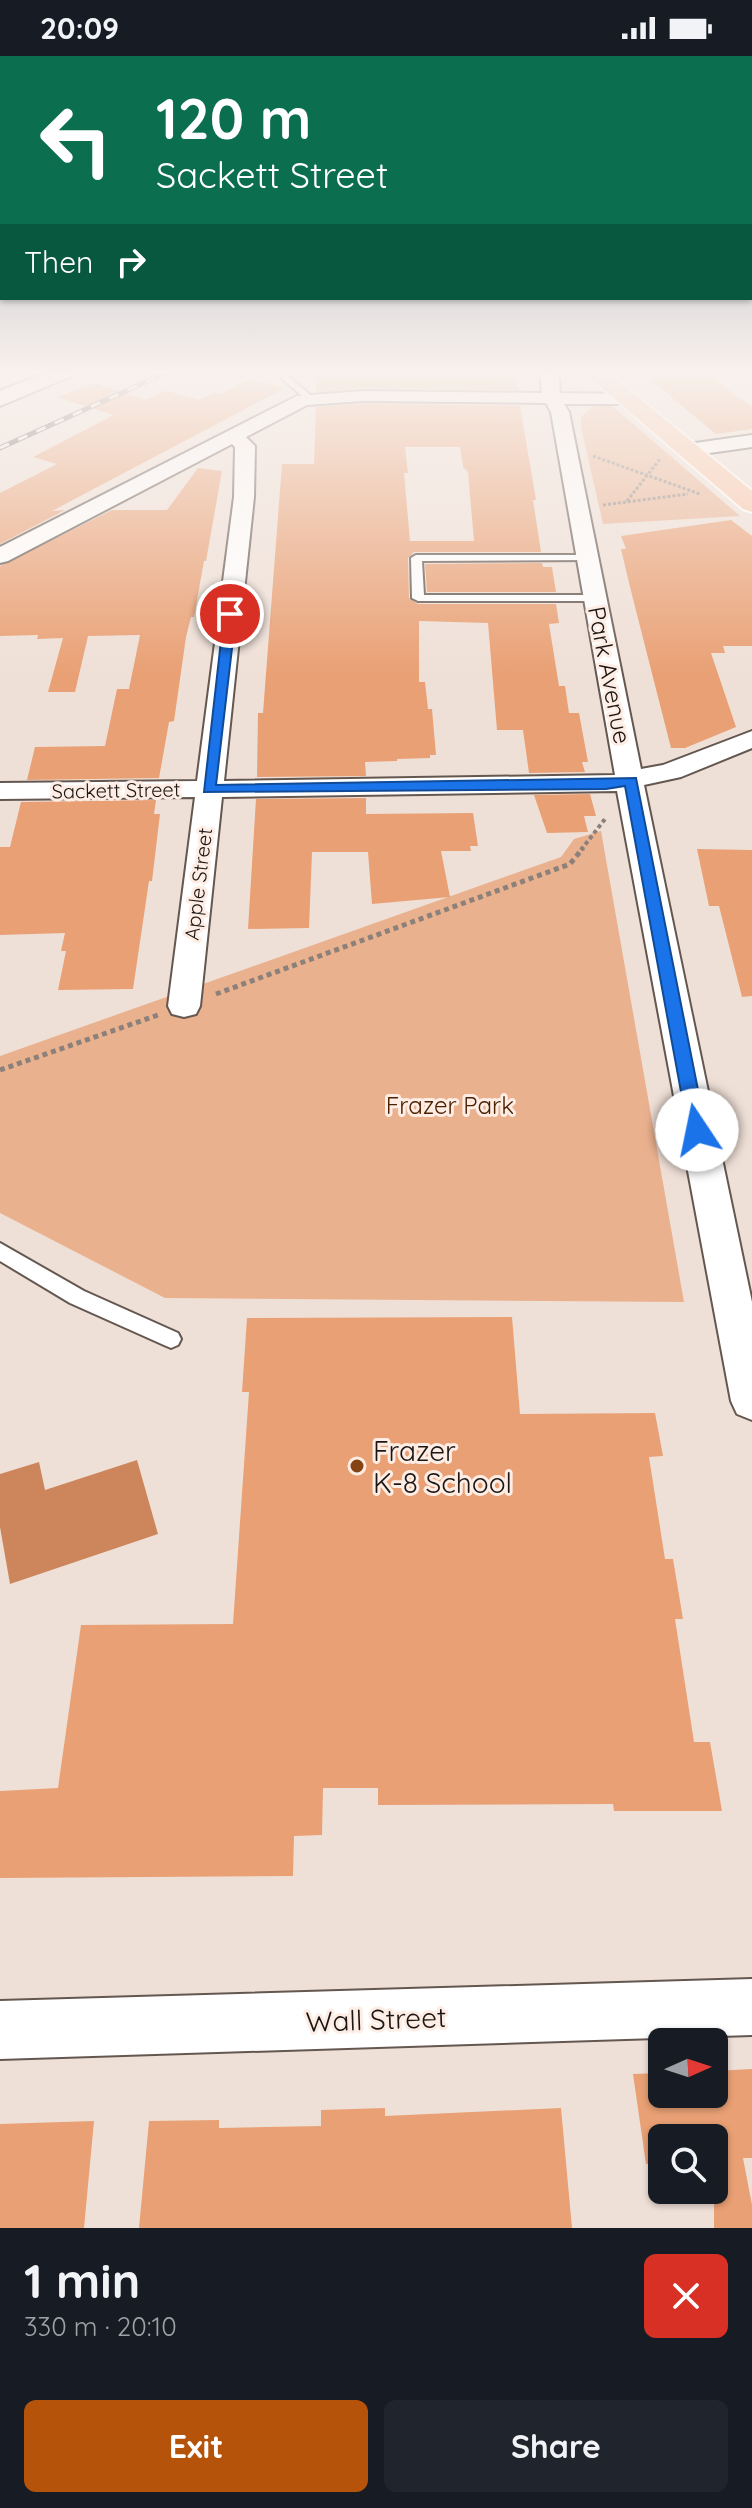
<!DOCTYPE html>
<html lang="en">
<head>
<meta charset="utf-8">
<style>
  :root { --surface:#171b24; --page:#20242c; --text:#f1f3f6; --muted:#9ea1a6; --accent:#b45309 }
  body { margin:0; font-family:Quicksand,sans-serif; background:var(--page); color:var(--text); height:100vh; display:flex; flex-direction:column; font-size:30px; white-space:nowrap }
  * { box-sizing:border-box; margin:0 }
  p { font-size:26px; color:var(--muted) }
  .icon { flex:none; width:44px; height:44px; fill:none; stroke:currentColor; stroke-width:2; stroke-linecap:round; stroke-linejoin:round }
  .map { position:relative; height:2172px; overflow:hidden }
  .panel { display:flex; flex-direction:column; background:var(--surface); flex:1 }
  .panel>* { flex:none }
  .hud { position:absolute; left:0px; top:0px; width:752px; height:244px; box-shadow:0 2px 6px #0004; background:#0b6e4f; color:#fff; overflow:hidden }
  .needle { width:52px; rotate:87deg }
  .tools { position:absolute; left:648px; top:1972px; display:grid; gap:16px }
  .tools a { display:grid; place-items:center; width:80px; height:80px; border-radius:12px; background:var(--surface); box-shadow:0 2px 6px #0004; font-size:40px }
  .pin { position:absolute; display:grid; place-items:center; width:68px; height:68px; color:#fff; margin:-34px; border:4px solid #fff; border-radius:50%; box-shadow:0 2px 8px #0007 }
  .me { position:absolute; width:88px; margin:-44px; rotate:349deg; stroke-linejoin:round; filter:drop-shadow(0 0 6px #0008) }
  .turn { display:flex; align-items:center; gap:28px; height:168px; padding:0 24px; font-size:36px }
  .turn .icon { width:104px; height:104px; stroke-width:2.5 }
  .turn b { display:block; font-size:56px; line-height:68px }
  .then { display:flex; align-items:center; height:76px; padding:0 24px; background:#0003; gap:16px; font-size:30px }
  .round { display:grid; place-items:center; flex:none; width:84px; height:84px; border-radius:12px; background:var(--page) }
  .head { display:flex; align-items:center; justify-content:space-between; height:136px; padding:0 24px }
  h1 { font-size:48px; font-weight:700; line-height:60px }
  .action { display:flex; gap:16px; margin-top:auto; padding:16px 24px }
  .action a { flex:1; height:92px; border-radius:12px; background:var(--accent); color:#fff; font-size:32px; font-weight:700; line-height:92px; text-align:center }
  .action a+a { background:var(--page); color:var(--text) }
  .status { display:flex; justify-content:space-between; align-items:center; height:56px; padding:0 40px; background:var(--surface); direction:ltr }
  .status svg { height:22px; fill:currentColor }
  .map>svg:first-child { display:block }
</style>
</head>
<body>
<div class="status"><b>20:09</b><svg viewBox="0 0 49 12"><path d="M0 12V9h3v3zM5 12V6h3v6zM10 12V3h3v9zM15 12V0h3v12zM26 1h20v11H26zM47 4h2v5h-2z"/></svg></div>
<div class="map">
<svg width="752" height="2172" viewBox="0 0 752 2172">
  <rect width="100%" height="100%" fill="#efe0d7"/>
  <path fill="#eab18f" d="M 595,348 L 611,349 L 740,460 L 603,468 L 581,371 L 581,361 Z
    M 601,775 L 684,1246 L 165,1242 L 0,1157 L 0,1000 L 561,801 L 574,783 Z"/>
  <path fill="#cd865b" d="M 137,1404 L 158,1478 L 10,1528 L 0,1471 L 0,1418 L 39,1406 L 45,1434 Z"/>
  <path fill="#e9a074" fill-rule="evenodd" d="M 317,315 L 514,315 L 518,334 L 363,332 L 316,336 Z
    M 649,315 L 702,315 L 752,351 L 752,373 L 716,378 L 651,324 L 660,323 Z
    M 250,323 L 285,332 L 52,455 L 65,454 L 0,488 L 0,437 L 57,408 L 33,401 L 114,359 L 57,341 L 94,327 L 146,344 L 166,335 L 199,344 L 215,336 L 221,338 Z
    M 363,348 L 520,350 L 536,444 L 533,444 L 541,496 L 414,496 L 408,502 L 409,542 L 418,548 L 556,548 L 559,567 L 549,568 L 559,630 L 565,630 L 569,657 L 579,657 L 588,706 L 582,706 L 585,716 L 529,717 L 523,674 L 497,674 L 488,567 L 419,565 L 419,626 L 425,626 L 428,653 L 432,653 L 436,699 L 430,699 L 430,702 L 397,703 L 397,705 L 365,706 L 366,720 L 257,721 L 258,657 L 263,657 L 282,408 L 314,408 L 316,351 ZM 405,391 L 460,391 L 463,411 L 468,416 L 474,485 L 410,485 L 404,417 L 408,417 Z
    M 198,412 L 222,415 L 206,505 L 204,505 L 194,561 L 191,561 L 186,581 L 174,665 L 169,666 L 159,722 L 27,724 L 35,691 L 105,690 L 117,633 L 129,633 L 140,579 L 88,580 L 75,636 L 48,636 L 63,582 L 37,583 L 38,579 L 0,580 L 0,510 L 112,454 L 167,454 Z
    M 731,464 L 752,480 L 752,590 L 723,590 L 725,597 L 711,597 L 736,671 L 685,692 L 671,692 L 630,531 L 621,493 L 626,493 L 621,480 Z
    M 542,507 L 543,511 L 552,511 L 556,536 L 427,536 L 425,508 Z
    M 590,738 L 596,760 L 584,760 L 588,776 L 547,777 L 534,739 Z
    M 366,742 L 366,758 L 473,757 L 478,790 L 470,790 L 471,795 L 441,795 L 450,841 L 372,848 L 368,796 L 312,796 L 309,872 L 248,873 L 256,743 Z
    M 156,744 L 154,758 L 160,758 L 152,825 L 149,825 L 133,933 L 58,934 L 66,895 L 61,895 L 65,877 L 0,879 L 0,791 L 10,791 L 21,746 Z
    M 697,793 L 752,794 L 752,940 L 742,941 L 719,850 L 709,850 Z
    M 512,1261 L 520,1358 L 655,1357 L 663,1400 L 649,1401 L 665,1503 L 673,1503 L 683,1563 L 675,1563 L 694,1686 L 710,1686 L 722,1755 L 614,1755 L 613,1748 L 378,1749 L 378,1732 L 323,1732 L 322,1779 L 294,1780 L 293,1820 L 0,1822 L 0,1735 L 58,1732 L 81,1569 L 233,1568 L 249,1336 L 242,1336 L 247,1262 Z
    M 752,2013 L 752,2102 L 743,2102 L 752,2149 L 752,2172 L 714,2172 L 714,2082 L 662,2082 L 662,2107 L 646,2108 L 633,2018 L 662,2017 L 662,2038 L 714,2038 L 714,2015 Z
    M 385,2052 L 385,2060 L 561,2052 L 572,2172 L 139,2172 L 149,2065 L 219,2064 L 219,2072 L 321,2070 L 321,2054 Z
    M 94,2065 L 84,2172 L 0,2172 L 0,2068 Z"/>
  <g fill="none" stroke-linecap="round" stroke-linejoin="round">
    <defs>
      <path id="service" d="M 273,315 L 282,315 L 315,343 L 308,345 Z
        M 416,499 L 586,499 L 590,500 L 590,504 L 422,505 L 424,539 L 594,539 L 600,542 L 594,545 L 418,545 L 412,542 L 411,502 Z
        M 0,1187 L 84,1235 L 178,1277 L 181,1283 L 178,1289 L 171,1292 L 164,1289 L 70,1247 L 0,1205 Z"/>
      <path id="minor" d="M 540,315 L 558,315 L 560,337 L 626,338 L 635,343 L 626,348 L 564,348 L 569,356 L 641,713 L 663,709 L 752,675 L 752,692 L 681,721 L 644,729 L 752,1246 L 752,1364 L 737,1358 L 731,1345 L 617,735 L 222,741 L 200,950 L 196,958 L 184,961 L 172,958 L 168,950 L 195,741 L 0,743 L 0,727 L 197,725 L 234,441 L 235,391 L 232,388 L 8,505 L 0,507 L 0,491 L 297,340 L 363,335 L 542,337 ZM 363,345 L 546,347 L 551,356 L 615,719 L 224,725 L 254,441 L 255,390 L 246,381 L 307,349 Z
        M 752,379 L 752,391 L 688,400 L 678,394 L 688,388 Z
        M 752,1923 L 752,1979 L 0,2003 L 0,1945 Z"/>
      <path id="secondary" d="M 49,315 L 78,315 L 74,319 L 0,350 L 0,335 Z"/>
      <path id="primary" d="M 582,315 L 606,315 L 752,435 L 752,456 L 743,453 Z"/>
    </defs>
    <use href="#service" stroke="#645750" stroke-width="4"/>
    <use href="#minor" stroke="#645750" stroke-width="4"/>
    <use href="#secondary" stroke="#645750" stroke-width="4"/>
    <use href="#primary" stroke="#fff" stroke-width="4"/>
    <path stroke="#8b817a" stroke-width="3" stroke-dasharray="3 2" stroke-linecap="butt" d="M 593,400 L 700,438
      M 627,445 L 660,403
      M 603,449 L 688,438"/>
    <path stroke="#8b817a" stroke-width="4" stroke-dasharray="4 3" stroke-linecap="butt" d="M 581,794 L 605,763"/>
    <path stroke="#8b817a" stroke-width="5" stroke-dasharray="5 4" stroke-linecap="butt" d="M 216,938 L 570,808 L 583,792
      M 0,1014 L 158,959"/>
    <use href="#service" fill="#fff" fill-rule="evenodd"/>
    <use href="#minor" fill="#fff" fill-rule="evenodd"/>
    <use href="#secondary" fill="#fff" fill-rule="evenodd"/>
    <use href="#primary" fill="#fbc5a4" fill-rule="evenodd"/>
    <defs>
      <path id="rail" d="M 0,392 L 170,315"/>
    </defs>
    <use href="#rail" stroke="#5a524d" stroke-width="5"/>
    <use href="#rail" stroke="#fdede4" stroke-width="3" stroke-dasharray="10" stroke-linecap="butt"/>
  </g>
  <linearGradient id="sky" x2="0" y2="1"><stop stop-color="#9da2b0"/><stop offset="0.51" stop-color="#f8f1ed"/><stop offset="1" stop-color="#f8f1ed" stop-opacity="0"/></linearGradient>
  <rect width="752" height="619" fill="url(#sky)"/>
  <path fill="#1a73e8" stroke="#114b97" stroke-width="2" d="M 230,554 L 236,558 L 216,729 L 636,722 L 706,1074 L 704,1078 L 697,1080 L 688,1074 L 625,730 L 606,733 L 204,736 L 224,558 Z"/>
  <circle fill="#864313" stroke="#fdede4" stroke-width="3" cx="357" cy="1410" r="8"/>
  <g text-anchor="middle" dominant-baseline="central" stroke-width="6" stroke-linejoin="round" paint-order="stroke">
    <g font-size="20" fill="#1b1613" stroke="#fdede4">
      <text transform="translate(116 734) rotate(-1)">Sackett Street</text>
      <text transform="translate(198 828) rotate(-83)">Apple Street</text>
    </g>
    <g font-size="24" fill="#1b1613" stroke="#fdede4">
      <text transform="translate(610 619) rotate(79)">Park Avenue</text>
    </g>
    <g font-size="24" fill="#4d2000" stroke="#fdede4">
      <text x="450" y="1049">Frazer Park</text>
    </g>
    <g font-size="28" fill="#1b1613" stroke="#fdede4" text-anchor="start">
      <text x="373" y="1394">Frazer<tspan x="373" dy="32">K-8 School</tspan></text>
    </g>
    <g font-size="28" fill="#1b1613" stroke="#fdede4">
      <text transform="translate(376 1963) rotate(-2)">Wall Street</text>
    </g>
  </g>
</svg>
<div class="tools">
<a><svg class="needle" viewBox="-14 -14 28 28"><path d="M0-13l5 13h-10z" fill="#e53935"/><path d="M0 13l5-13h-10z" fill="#9ea1a6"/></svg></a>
<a><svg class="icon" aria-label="search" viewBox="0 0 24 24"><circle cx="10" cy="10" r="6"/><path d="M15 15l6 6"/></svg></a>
</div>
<div class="pin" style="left:230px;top:558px;background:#d93025"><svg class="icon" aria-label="arrive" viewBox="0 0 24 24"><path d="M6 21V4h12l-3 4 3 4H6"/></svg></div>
<svg class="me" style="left:697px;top:1074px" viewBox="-20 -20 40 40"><circle r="19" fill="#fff"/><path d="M0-13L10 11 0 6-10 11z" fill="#1a73e8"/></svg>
<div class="hud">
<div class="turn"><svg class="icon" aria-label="left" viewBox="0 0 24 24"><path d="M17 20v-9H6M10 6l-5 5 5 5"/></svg><div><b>120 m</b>Sackett Street</div></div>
<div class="then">Then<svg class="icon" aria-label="right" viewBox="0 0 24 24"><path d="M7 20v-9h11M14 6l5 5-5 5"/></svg></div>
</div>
</div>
<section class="panel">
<div class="head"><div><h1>1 min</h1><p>330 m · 20:10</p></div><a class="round" style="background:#d93025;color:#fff"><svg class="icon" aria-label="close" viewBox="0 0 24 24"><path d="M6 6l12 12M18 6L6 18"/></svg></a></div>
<div class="action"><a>Exit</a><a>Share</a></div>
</section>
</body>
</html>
